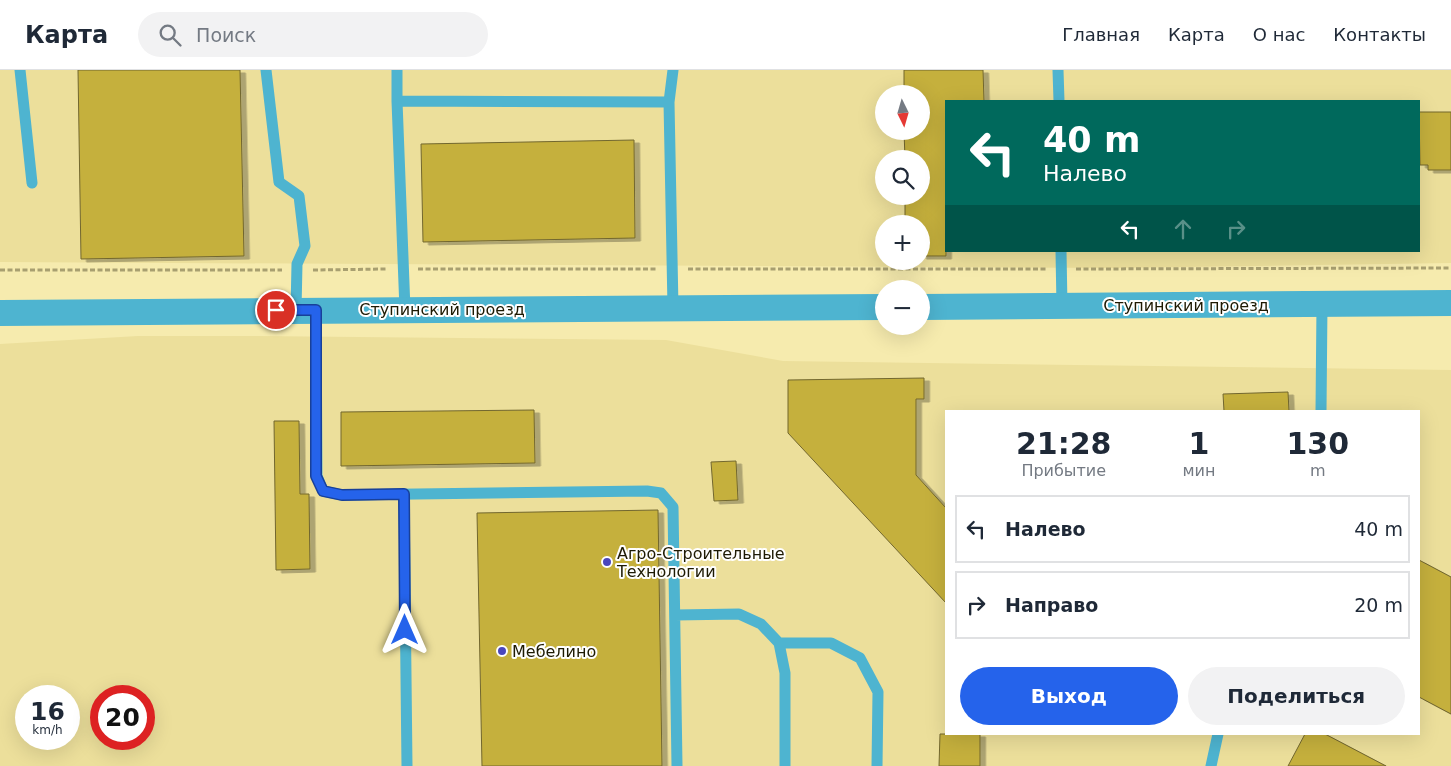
<!DOCTYPE html>
<html lang="ru">
<head>
<meta charset="utf-8">
<style>
  :root { --surface:#fff; --page:#f2f2f3; --text:#1f2937; --muted:#747a83; --line:#e0e1e3; --accent:#2563eb }
  body { margin:0; font-family:"DejaVu Sans",sans-serif; background:var(--page); color:var(--text); height:100vh; display:flex; flex-direction:column; font-size:19px; white-space:nowrap }
  * { box-sizing:border-box; margin:0 }
  p { font-size:16px; color:var(--muted) }
  .icon { flex:none; width:28px; height:28px; fill:none; stroke:currentColor; stroke-width:2; stroke-linecap:round; stroke-linejoin:round }
  .map { position:relative; flex:1; overflow:hidden }
  .side { position:absolute; left:945px; top:340px; width:475px; height:325px; display:flex; flex-direction:column; background:var(--surface); border-radius:0px; box-shadow:0 5px 20px #0002 }
  .side>* { flex:none }
  .banner { position:absolute; left:945px; top:30px; width:475px; height:152px; border-radius:0px; box-shadow:0 5px 20px #0002; background:#00695c; color:#fff; overflow:hidden }
  .needle { width:32px; rotate:175deg }
  .buttons { position:absolute; left:875px; top:15px; display:grid; gap:10px }
  .buttons a { display:grid; place-items:center; width:55px; height:55px; border-radius:50%; background:var(--surface); box-shadow:0 5px 20px #0002; font-size:25px }
  .speed { position:absolute; left:15px; top:615px; display:flex; gap:10px; font-size:25px; font-weight:700; text-align:center }
  .speed>* { display:grid; place-content:center; width:65px; height:65px; border-radius:50%; background:var(--surface); box-shadow:0 5px 20px #0002; line-height:1 }
  .speed small { font-size:12px; font-weight:400 }
  .speed .limit { border:8px solid #d22; background:#fff; color:#111 }
  .pin { position:absolute; display:grid; place-items:center; width:42px; height:42px; color:#fff; margin:-21px; border:2px solid #fff; border-radius:50%; box-shadow:0 1px 5px #0007 }
  .me { position:absolute; width:55px; margin:-28px; rotate:0deg; stroke-linejoin:round; filter:drop-shadow(0 0 4px #0008) }
  .turn { display:flex; align-items:center; gap:18px; height:105px; padding:0 15px; font-size:22px }
  .turn .icon { width:65px; height:65px; stroke-width:2.5 }
  .turn b { display:block; font-size:35px; line-height:42px }
  .lanes { display:flex; align-items:center; height:48px; padding:0 15px; background:#0003; justify-content:center; gap:25px; direction:ltr }
  .lanes .off { opacity:.35 }
  .eta { display:flex; justify-content:space-evenly; align-items:center; height:85px; text-align:center }
  .eta b { font-size:30px; font-weight:800; line-height:35px }
  .button { display:flex; gap:10px; margin-top:auto; padding:10px 15px }
  .button a { flex:1; height:58px; border-radius:30px; background:var(--accent); color:#fff; font-size:20px; font-weight:800; line-height:58px; text-align:center }
  .button a+a { background:var(--page); color:var(--text) }
  ul { padding:0; list-style:none }
  li { display:flex; align-items:center; gap:15px; height:68px; margin:0 10px 8px; padding:0 5px; border:2px solid var(--line); border-radius:0px }
  li div { flex:1 }
  li b { display:block; font-size:19px }
  li em { font-style:normal }
  header { display:flex; align-items:center; gap:30px; box-sizing:border-box; height:70px; padding:0 25px; background:var(--surface); border-bottom:1px solid var(--line) }
  header strong { font-size:24px }
  nav { display:flex; gap:28px; margin-inline-start:auto; font-size:18px }
  .search { width:350px; height:45px; background:var(--page); display:flex; align-items:center; gap:12px; box-sizing:border-box; padding:0 18px; border-radius:28px; color:var(--muted); font-size:19px }
  .map>svg:first-child { display:block }
</style>
</head>
<body>
<header>
<strong>Карта</strong>
<div class="search"><svg class="icon" aria-label="search" viewBox="0 0 24 24"><circle cx="10" cy="10" r="6"/><path d="M15 15l6 6"/></svg>Поиск</div>
<nav><a>Главная</a><a>Карта</a><a>О нас</a><a>Контакты</a></nav>
</header>
<div class="map">
<svg width="1451" height="696" viewBox="0 0 1451 696">
  <defs>
    <filter id="shadow"><feDropShadow dx="5.5" dy="3" stdDeviation="0" flood-color="#0004"/></filter>
  </defs>
  <rect width="100%" height="100%" fill="#f6ebae"/>
  <path fill="#ecdf9b" fill-rule="evenodd" d="M 0,0 L 1451,0 L 1451,193 L 1114,198 L 0,192 ZM 884,24 L 921,24 L 921,61 L 884,61 ZM 946,31 L 1419,31 L 1419,181 L 946,181 ZM 884,89 L 921,89 L 921,126 L 884,126 ZM 884,154 L 921,154 L 921,191 L 884,191 Z
    M 138,266 L 257,266 L 666,270 L 783,291 L 1451,300 L 1451,696 L 0,696 L 0,274 ZM 946,341 L 1419,341 L 1419,664 L 946,664 ZM 26,626 L 69,626 L 69,669 L 26,669 ZM 101,626 L 144,626 L 144,669 L 101,669 Z"/>
  <path fill="#c5b03d" stroke="#72672f" filter="url(#shadow)" d="M 78,0 L 240,0 L 244,186 L 81,189 Z
    M 904,0 L 983,0 L 984,31 L 946,31 L 946,186 L 921,186 L 921,154 L 905,154 L 905,126 L 921,126 L 921,89 L 905,89 L 904,61 L 921,61 L 921,24 L 904,24 Z
    M 1419,42 L 1451,42 L 1451,100 L 1428,100 L 1428,95 L 1420,95 Z
    M 634,70 L 635,168 L 423,172 L 421,74 Z
    M 924,308 L 924,329 L 916,329 L 916,405 L 946,438 L 946,533 L 788,363 L 788,310 Z
    M 1288,322 L 1289,341 L 1224,341 L 1223,324 Z
    M 534,340 L 535,393 L 341,396 L 341,342 Z
    M 274,351 L 299,351 L 300,424 L 309,424 L 310,499 L 276,500 Z
    M 736,391 L 738,430 L 714,431 L 711,392 Z
    M 658,440 L 662,696 L 482,696 L 477,443 Z
    M 1419,490 L 1451,507 L 1451,644 L 1419,627 Z
    M 940,664 L 980,664 L 980,696 L 939,696 Z
    M 1305,664 L 1325,664 L 1386,696 L 1288,696 Z"/>
  <g fill="none" stroke-linecap="round" stroke-linejoin="round">
    <path stroke="#a89f70" stroke-width="3" stroke-dasharray="5 2.5" stroke-linecap="butt" d="M 418,199 L 657,199
      M 688,199 L 1047,199
      M 1076,199 L 1451,198
      M 0,200 L 282,200
      M 313,200 L 387,199"/>
    <path stroke="#4eb4d0" stroke-width="11" d="M 20,0 L 32,113
      M 266,0 L 279,112 L 299,126 L 305,176 L 297,194 L 296,240
      M 397,0 L 397,31
      M 1058,0 L 1059,31
      M 669,32 L 673,0
      M 1061,181 L 1062,236
      M 316,240 L 317,406 L 323,421 L 342,425 L 647,421 L 661,423 L 673,437 L 677,696
      M 405,240 L 397,31 L 669,32 L 673,238
      M 1321,341 L 1322,234
      M 404,424 L 407,696
      M 675,545 L 739,544 L 761,554 L 779,573 L 785,603 L 785,696
      M 779,573 L 831,573 L 860,588 L 878,622 L 877,696
      M 1211,696 L 1218,664"/>
    <path stroke="#4eb4d0" stroke-width="26" d="M 921,237 L 1451,233
      M 0,243 L 884,237"/>
  </g>
  <g fill="none" stroke-linecap="round" stroke-linejoin="round">
    <defs>
      <path id="route" d="M 276,240 L 316,240 L 316,406 L 323,421 L 342,425 L 404,424 L 405,560"/>
    </defs>
    <use href="#route" stroke="#184099" stroke-width="12"/>
    <use href="#route" stroke="#2563eb" stroke-width="9"/>
  </g>
  <g fill="#4a46bc" stroke="#fff" stroke-width="2">
    <circle cx="607" cy="492" r="5"/>
    <circle cx="502" cy="581" r="5"/>
  </g>
  <g text-anchor="middle" dominant-baseline="central" stroke-width="4" stroke-linejoin="round" paint-order="stroke">
    <g font-size="16" fill="#1e1a03" stroke="#fff">
      <text x="1186" y="235">Ступинский проезд</text>
      <text x="442" y="239">Ступинский проезд</text>
    </g>
    <g font-size="16" fill="#1e1a03" stroke="#fff" text-anchor="start">
      <text x="617" y="483">Агро-Строительные<tspan x="617" dy="18">Технологии</tspan></text>
      <text x="512" y="581">Мебелино</text>
    </g>
  </g>
</svg>
<div class="buttons">
<a><svg class="needle" viewBox="-14 -14 28 28"><path d="M0-13l5 13h-10z" fill="#e53935"/><path d="M0 13l5-13h-10z" fill="#747a83"/></svg></a>
<a><svg class="icon" aria-label="search" viewBox="0 0 24 24"><circle cx="10" cy="10" r="6"/><path d="M15 15l6 6"/></svg></a>
<a>+</a>
<a>−</a>
</div>
<div class="speed"><div>16<small>km/h</small></div><div class="limit">20</div></div>
<div class="pin" style="left:276px;top:240px;background:#d93025"><svg class="icon" aria-label="arrive" viewBox="0 0 24 24"><path d="M6 21V4h12l-3 4 3 4H6"/></svg></div>
<svg class="me" style="left:405px;top:560px" viewBox="-20 -20 40 40"><path d="M0-17L14 15 0 8-14 15z" fill="#2563eb" stroke="#fff" stroke-width="4"/></svg>
<div class="banner">
<div class="turn"><svg class="icon" aria-label="left" viewBox="0 0 24 24"><path d="M17 20v-9H6M10 6l-5 5 5 5"/></svg><div><b>40 m</b>Налево</div></div>
<div class="lanes"><svg class="icon" aria-label="left" viewBox="0 0 24 24"><path d="M17 20v-9H6M10 6l-5 5 5 5"/></svg><svg class="icon off" aria-label="ahead" viewBox="0 0 24 24"><path d="M12 20V5M6 11l6-6 6 6"/></svg><svg class="icon off" aria-label="right" viewBox="0 0 24 24"><path d="M7 20v-9h11M14 6l5 5-5 5"/></svg></div>
</div>
<section class="side">
<div class="eta">
<div><b>21:28</b><p>Прибытие</p></div>
<div><b>1</b><p>мин</p></div>
<div><b>130</b><p>m</p></div>
</div>
<ul>
<li><svg class="icon" aria-label="left" viewBox="0 0 24 24"><path d="M17 20v-9H6M10 6l-5 5 5 5"/></svg><div><b>Налево</b></div><em>40 m</em></li>
<li><svg class="icon" aria-label="right" viewBox="0 0 24 24"><path d="M7 20v-9h11M14 6l5 5-5 5"/></svg><div><b>Направо</b></div><em>20 m</em></li>
</ul>
<div class="button"><a>Выход</a><a>Поделиться</a></div>
</section>
</div>
</body>
</html>
